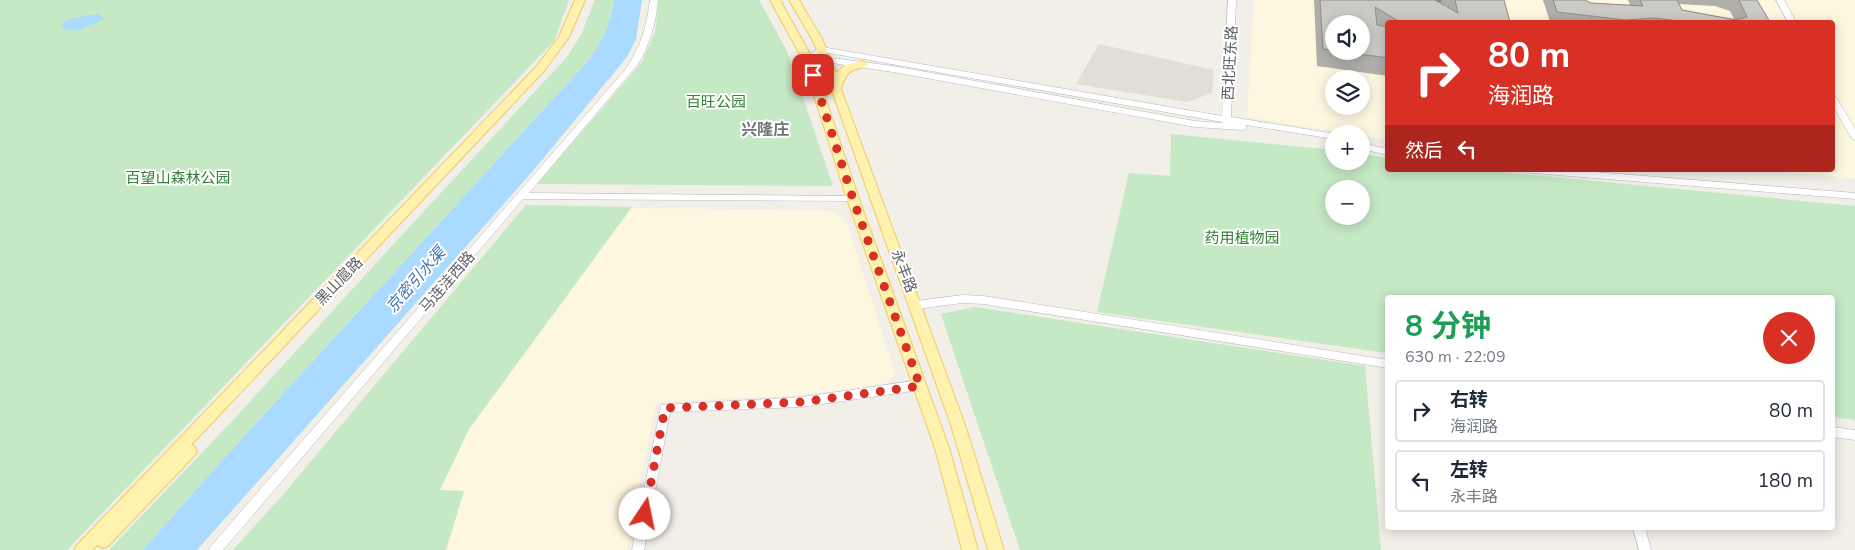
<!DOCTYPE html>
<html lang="zh">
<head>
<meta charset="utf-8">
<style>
  :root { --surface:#fff; --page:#f6f6f7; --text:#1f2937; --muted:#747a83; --line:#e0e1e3 }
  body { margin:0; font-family:"Nunito Sans","Noto Sans SC",sans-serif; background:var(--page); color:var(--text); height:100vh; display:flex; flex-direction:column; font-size:19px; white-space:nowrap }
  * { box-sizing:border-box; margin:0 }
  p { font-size:16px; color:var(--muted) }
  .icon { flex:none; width:28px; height:28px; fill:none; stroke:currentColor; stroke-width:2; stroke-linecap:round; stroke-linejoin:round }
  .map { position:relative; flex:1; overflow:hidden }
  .sheet { position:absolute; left:1385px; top:295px; width:450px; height:235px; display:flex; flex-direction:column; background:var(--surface); border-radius:5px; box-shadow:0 2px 12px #0003 }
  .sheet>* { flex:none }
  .hud { position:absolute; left:1385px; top:20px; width:450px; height:152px; border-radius:5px; box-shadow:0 2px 12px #0003; background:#d93025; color:#fff; overflow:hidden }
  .controls { position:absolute; left:1325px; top:15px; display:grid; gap:10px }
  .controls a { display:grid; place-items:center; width:45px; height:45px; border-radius:50%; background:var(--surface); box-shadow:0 2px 12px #0003; font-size:25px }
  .pin { position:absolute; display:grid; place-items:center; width:42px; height:42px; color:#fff; margin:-21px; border-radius:10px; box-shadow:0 2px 8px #0006 }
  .me { position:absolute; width:55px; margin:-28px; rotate:11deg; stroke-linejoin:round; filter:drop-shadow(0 0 4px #0008) }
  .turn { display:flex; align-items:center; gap:18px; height:105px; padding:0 20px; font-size:22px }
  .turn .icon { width:65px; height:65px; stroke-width:2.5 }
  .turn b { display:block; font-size:35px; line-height:42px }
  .then { display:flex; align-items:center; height:48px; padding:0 20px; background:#0003; gap:10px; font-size:19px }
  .round { display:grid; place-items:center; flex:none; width:52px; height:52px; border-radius:26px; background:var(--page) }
  .summary { display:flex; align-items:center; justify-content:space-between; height:85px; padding:0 20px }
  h1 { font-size:30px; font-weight:700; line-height:38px; color:#1e9e55 }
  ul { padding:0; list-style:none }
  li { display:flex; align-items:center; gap:15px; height:62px; margin:0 10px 8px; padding:0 10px; border:2px solid var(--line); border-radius:5px }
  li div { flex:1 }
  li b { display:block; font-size:19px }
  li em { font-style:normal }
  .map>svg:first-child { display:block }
</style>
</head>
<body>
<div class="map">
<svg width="1855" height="550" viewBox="0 0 1855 550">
  <rect width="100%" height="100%" fill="#f1efe8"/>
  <path fill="#fef7e0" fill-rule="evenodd" d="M 1254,0 L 1855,0 L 1855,179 L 1768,170 L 1832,170 L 1832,22 L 1388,22 L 1387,140 L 1361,136 L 1361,134 L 1349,134 L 1247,117 ZM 1334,24 L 1361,24 L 1361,51 L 1334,51 ZM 1334,79 L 1361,79 L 1361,106 L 1334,106 Z
    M 631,208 L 828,210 L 846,220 L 895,373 L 883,387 L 788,396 L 656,402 L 627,550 L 446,550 L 464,491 L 439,491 L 469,429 Z"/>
  <path fill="#e1ded6" d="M 1099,44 L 1214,70 L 1212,93 L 1187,102 L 1076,84 Z"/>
  <path fill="#c5e8c5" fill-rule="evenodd" d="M 0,0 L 569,0 L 554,41 L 67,550 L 0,550 Z
    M 595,0 L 614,0 C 611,23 602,43 588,61 L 217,466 L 143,550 L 109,550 L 236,417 L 400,237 L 567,57 L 581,35 Z
    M 659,0 L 759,0 L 787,51 L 833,186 L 537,184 L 642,62 L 655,32 Z
    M 1171,134 L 1334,150 L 1334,161 L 1361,161 L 1361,153 L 1387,158 L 1388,170 L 1479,170 L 1855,206 L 1855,420 L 1833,417 L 1832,298 L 1388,298 L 1387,353 L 1097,312 L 1129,173 L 1170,176 ZM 1334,189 L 1361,189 L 1361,216 L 1334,216 Z
    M 526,205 L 632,207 L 469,429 L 440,490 L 464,491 L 446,550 L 233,550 L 281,497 Z
    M 975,307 L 1365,366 L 1381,550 L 1020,550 L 941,314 Z"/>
  <path fill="#aadaff" d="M 614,0 L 642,0 L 636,39 L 627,57 L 532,172 L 197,550 L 143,550 L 217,466 L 588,61 C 602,43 611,23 614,0 Z
    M 98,14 L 104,19 L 78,30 L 63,29 L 61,25 L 69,19 Z"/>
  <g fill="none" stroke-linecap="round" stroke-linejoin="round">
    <defs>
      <path id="minor" d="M 650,0 L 658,0 C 656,23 650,44 638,64 L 529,193 L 853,196 L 858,199 L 856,201 L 523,199 L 223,550 L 209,550 L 211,546 L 625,70 C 640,49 647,26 650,0 Z
        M 1228,0 L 1236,0 L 1231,117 L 1336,134 L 1334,134 L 1334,139 L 1246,125 L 1246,129 L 1243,130 L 1195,127 L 893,72 L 818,61 L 815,60 L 815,57 L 807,61 L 803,58 L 822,47 L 1222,116 ZM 823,52 L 1222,122 L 1222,123 L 1195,121 L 893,66 L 816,56 Z
        M 1776,0 L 1784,0 L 1796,22 L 1788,22 Z
        M 1832,94 L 1836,97 L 1855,129 L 1855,140 L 1852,139 L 1832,105 Z
        M 1361,143 L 1388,149 L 1388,155 L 1361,149 Z
        M 1527,170 L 1571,170 L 1855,193 L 1855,199 L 1532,173 Z
        M 962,295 L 984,296 L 1388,360 L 1388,368 L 984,304 L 962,303 L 917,309 L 913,308 L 912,305 L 913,302 L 917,301 Z
        M 920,380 L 924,382 L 925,385 L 924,388 L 920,390 L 802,407 L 670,412 L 644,550 L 632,550 L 661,405 L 802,397 Z
        M 1832,427 L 1855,430 L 1855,440 L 1832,437 Z
        M 1633,528 L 1645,528 L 1651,550 L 1639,550 Z"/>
      <path id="major" d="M 575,0 L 585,0 L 569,37 L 544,71 L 191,445 L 195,447 L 197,451 L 195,455 L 108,546 L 103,548 L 97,545 L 92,550 L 74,550 L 77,545 L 536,67 L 559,37 Z
        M 770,0 L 780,0 L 812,58 L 859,199 L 949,448 L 978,550 L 962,550 L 935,448 L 847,199 L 802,58 Z
        M 789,0 L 799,0 L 822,39 L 836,73 L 845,65 L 863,61 L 868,64 L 867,66 C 848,71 847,71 841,89 L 965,425 L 1004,550 L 988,550 L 951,425 L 820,57 L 812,39 Z"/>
    </defs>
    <use href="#minor" stroke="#b5b8bc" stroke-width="1"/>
    <use href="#major" stroke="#f2c960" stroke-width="2"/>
    <use href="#minor" fill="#fff" fill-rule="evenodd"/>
    <use href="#major" fill="#fff2af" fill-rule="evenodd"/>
  </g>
  <path fill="#afaea9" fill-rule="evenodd" d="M 1314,0 L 1504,0 L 1510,22 L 1388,22 L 1388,76 L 1317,66 ZM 1334,24 L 1361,51 L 1334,51 Z
    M 1543,0 L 1585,0 L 1591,3 L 1630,5 L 1628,0 L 1757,0 L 1770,22 L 1550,22 ZM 1678,4 L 1715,6 L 1730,11 L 1734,19 L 1682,10 Z"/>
  <path fill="#8f8d8a" d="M 1421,0 L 1442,0 L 1439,6 Z"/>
  <path fill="#cccac5" stroke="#8f8d8a" d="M 1320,0 L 1435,0 L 1458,13 L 1455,0 L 1504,0 L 1510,22 L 1400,22 L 1375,7 L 1377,25 L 1388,27 L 1388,58 L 1338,51 L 1361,51 L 1361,24 L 1334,24 L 1334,51 L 1323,49 Z
    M 1553,0 L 1585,0 L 1591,3 L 1643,6 L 1640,0 L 1677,0 L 1682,10 L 1736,20 L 1747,17 L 1739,0 L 1757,0 L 1770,22 L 1687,22 L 1655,18 L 1625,20 L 1557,12 Z"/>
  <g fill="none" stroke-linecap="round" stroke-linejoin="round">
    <path stroke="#d93025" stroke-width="9" stroke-dasharray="0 16.2" d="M 645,514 L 665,408 L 802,402 L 920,386 L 853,199 L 813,75"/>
  </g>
  <g text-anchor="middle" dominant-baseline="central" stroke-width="4" stroke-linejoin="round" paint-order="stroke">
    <g font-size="15" fill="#5f6368" stroke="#fff">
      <text transform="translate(1230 63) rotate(-87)">西北旺东路</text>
      <text transform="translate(904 271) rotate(69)">永丰路</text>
      <text transform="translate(339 281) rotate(-46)">黑山扈路</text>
      <text transform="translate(447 282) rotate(-49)">马连洼西路</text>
    </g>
    <g font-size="15" fill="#348238" stroke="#fff">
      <text x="716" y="102">百旺公园</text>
      <text x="178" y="178">百望山森林公园</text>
      <text x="1242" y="238">药用植物园</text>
    </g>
    <g font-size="16" font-weight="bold" fill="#70757a" stroke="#fff">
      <text x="765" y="130">兴隆庄</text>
    </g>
    <g font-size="16" font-style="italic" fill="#4174aa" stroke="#fff">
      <text transform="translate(416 280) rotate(-49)">京密引水渠</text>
    </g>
  </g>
</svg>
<div class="controls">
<a><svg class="icon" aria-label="sound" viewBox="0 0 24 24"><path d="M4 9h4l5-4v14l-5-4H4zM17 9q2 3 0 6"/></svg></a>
<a><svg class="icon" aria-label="layers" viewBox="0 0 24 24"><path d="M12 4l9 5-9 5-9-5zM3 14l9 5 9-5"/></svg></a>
<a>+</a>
<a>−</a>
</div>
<div class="pin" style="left:813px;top:75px;background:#d93025"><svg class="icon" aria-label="arrive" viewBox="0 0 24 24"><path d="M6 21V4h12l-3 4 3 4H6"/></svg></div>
<svg class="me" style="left:645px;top:514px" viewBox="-20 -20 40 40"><circle r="19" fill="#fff"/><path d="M0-13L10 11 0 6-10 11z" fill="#d93025"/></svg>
<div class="hud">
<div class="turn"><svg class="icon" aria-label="right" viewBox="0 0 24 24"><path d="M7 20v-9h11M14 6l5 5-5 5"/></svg><div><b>80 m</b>海润路</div></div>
<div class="then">然后<svg class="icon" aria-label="left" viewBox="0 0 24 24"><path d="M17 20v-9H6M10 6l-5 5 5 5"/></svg></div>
</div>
<section class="sheet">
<div class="summary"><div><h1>8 分钟</h1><p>630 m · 22:09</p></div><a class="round" style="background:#d93025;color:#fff"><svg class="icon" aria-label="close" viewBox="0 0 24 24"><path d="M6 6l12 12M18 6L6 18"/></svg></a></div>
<ul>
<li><svg class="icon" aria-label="right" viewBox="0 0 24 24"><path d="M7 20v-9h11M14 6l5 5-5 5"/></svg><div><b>右转</b><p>海润路</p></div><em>80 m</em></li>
<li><svg class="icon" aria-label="left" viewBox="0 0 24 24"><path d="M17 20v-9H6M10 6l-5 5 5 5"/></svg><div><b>左转</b><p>永丰路</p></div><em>180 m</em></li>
</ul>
</section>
</div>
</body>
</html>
